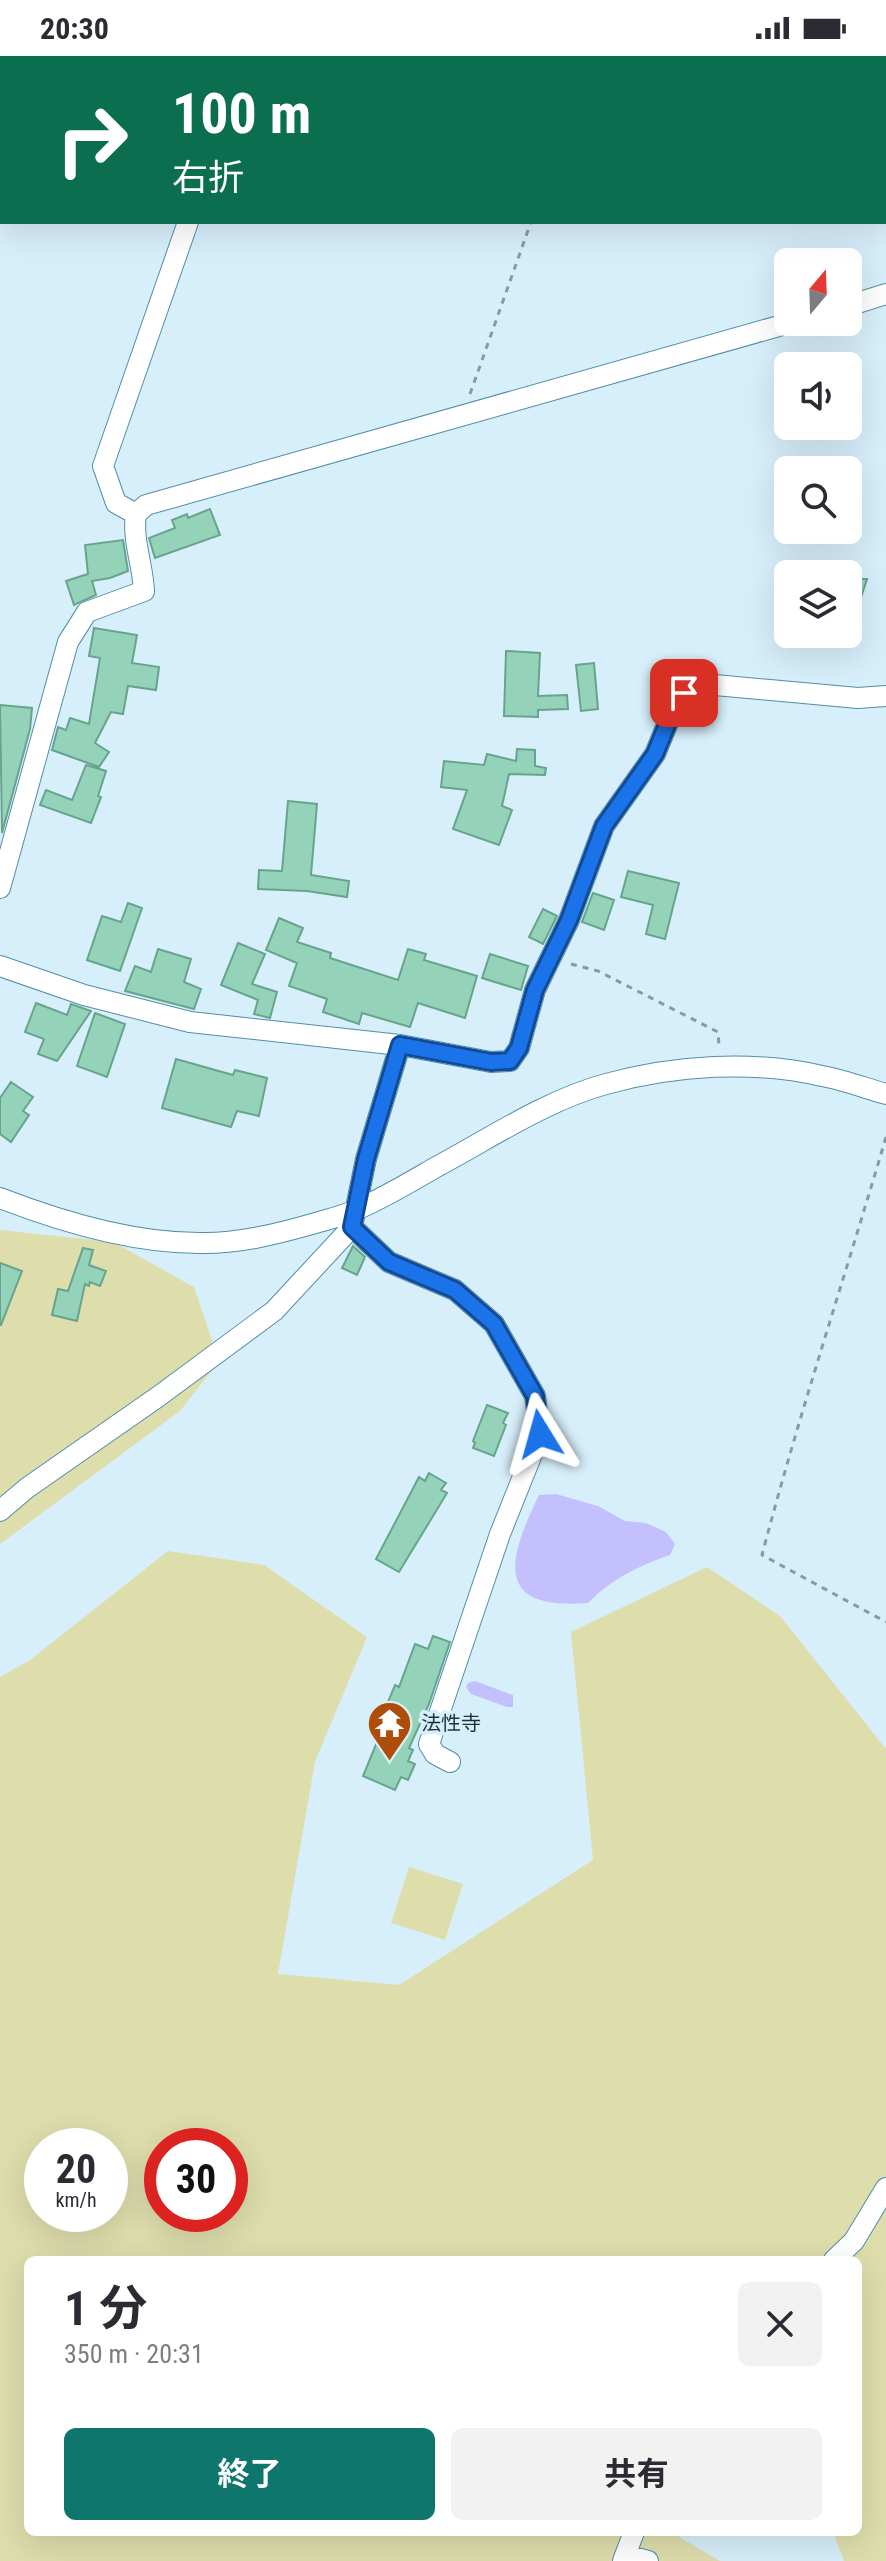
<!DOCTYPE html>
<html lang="ja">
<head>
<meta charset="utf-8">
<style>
  :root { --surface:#fff; --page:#f2f2f3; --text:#2b2b33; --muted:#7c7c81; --accent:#0f766e }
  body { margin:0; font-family:"Roboto Condensed","Noto Sans JP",sans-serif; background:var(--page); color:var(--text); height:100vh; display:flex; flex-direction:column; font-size:30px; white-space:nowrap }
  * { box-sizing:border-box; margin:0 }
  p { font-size:26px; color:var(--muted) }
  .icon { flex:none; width:44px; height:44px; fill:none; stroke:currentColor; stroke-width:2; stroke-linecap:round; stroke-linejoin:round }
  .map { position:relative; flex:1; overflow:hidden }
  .drawer { position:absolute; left:24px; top:2200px; width:838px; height:280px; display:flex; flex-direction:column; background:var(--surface); border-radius:12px; box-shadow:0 8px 32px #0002 }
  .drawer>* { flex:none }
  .top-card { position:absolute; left:0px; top:0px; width:886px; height:168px; box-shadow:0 8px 32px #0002; background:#0b6e4f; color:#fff; overflow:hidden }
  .needle { width:52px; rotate:19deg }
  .buttons { position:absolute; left:774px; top:192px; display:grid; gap:16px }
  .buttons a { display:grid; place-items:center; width:88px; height:88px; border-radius:12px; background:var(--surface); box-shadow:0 8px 32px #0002; font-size:40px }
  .speed { position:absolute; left:24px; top:2072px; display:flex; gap:16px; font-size:40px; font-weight:700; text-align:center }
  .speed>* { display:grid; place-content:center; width:104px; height:104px; border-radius:50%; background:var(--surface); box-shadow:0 8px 32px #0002; line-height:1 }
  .speed small { font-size:20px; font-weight:400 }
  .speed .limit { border:12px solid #d22; background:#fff; color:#111 }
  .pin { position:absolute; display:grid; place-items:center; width:68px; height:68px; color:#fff; margin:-34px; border-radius:16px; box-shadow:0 4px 12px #0006 }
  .me { position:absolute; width:88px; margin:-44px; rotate:352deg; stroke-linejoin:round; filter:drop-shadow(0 0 6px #0008) }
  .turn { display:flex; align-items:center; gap:28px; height:168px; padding:0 40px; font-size:36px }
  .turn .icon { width:104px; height:104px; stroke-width:2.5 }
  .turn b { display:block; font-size:56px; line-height:68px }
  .round { display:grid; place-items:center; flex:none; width:84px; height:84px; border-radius:12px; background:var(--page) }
  .headline { display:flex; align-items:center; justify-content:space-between; height:136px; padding:0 40px }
  h1 { font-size:48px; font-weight:700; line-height:60px }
  .primary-button { display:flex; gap:16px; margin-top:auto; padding:16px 40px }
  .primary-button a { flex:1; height:92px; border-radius:12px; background:var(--accent); color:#fff; font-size:32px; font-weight:700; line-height:92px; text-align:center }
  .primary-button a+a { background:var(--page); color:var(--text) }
  .status { display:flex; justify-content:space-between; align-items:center; height:56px; padding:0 40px; background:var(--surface); direction:ltr }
  .status svg { height:22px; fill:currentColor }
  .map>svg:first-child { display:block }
</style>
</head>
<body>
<div class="status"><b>20:30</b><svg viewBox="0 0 49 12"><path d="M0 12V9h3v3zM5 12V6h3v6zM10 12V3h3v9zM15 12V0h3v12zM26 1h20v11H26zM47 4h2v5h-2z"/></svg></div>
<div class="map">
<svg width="886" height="2505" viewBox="0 0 886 2505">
  <rect width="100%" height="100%" fill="#d7effb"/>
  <path fill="#deddac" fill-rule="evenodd" d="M 0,1174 L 113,1186 L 194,1231 L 219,1305 L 180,1355 L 0,1488 Z
    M 168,1495 L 264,1509 L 367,1581 L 315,1706 L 278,1918 L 399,1929 L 593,1804 L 571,1576 L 707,1511 L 780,1560 L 886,1693 L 886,2505 L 844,2505 L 833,2476 L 858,2476 L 858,2204 L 28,2204 L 28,2476 L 671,2476 L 720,2505 L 0,2505 L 0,1621 L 30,1604 ZM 42,2090 L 110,2090 L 110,2158 L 42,2158 ZM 162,2090 L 230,2090 L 230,2158 L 162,2158 Z
    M 409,1811 L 463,1828 L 445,1884 L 391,1867 Z"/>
  <path fill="#c4c0fd" d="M 556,1438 L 598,1450 L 625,1465 L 646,1467 L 666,1476 L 675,1488 L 670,1499 C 638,1510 612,1523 588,1547 C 494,1554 507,1505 539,1439 Z
    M 475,1625 L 513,1639 L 513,1651 L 507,1651 L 471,1638 L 466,1631 L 468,1627 Z"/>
  <path fill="#94d3b9" stroke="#66a48c" stroke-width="2" d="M 210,453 L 220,479 L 155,502 L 149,482 L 175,472 L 172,464 L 187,458 L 188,462 Z
    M 123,484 L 128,515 L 110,522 L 92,525 L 96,539 L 74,549 L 66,525 L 88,518 L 85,489 Z
    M 848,523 L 867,523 L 851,572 L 848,572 Z
    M 94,572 L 137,579 L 132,607 L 159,611 L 156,634 L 128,630 L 123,658 L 111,656 L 95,687 L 109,696 L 99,711 L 52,694 L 58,671 L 66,674 L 70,662 L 89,668 L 100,602 L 89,600 Z
    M 506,595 L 540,597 L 538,640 L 567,639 L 568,653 L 538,654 L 538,661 L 504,660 Z
    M 594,607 L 598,653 L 581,655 L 576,609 Z
    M 0,649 L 32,652 L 30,673 L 2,777 Z
    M 517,693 L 535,694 L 535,710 L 546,712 L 545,719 L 509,718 L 502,750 L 512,754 L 499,789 L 453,773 L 467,734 L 441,731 L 444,705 L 484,709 L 487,698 L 516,705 Z
    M 86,709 L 106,715 L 98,740 L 101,741 L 91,767 L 40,749 L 46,734 L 72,744 Z
    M 288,745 L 317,748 L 311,819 L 349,825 L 347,841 L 307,835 L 258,833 L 259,814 L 282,815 Z
    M 628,815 L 679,827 L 665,883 L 646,878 L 653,849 L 621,841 Z
    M 593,837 L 614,844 L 604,874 L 582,866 Z
    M 128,847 L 142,852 L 120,915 L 87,904 L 102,860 L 121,866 Z
    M 543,853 L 557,860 L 543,888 L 529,881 Z
    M 279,862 L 303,872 L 297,886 L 331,897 L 330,902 L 398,924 L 408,893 L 426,898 L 424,904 L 477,920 L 465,962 L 418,947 L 410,971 L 362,957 L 359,968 L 323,956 L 327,943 L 289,930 L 297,907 L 266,894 Z
    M 238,887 L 265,898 L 252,928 L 277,936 L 270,962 L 254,958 L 258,944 L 221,929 Z
    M 158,893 L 191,903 L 184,926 L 201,933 L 194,953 L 125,935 L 135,910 L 151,916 Z
    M 490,898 L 528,910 L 521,934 L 482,922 Z
    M 36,947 L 67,959 L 71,948 L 91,955 L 57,1005 L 38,998 L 44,983 L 25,976 Z
    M 95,957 L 125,968 L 107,1021 L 77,1010 Z
    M 176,1003 L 233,1019 L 235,1014 L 267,1022 L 259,1060 L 237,1055 L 231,1071 L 162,1052 Z
    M 11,1026 L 33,1041 L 23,1055 L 29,1059 L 11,1086 L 0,1078 L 0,1042 Z
    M 353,1190 L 365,1201 L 357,1219 L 342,1212 Z
    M 83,1192 L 93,1194 L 89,1209 L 106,1215 L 100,1230 L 90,1226 L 89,1230 L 85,1228 L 77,1265 L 52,1259 L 58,1233 L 68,1235 Z
    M 0,1207 L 22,1215 L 1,1269 L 0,1269 Z
    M 487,1349 L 508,1357 L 503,1367 L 506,1369 L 494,1400 L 473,1392 L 475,1387 L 473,1385 Z
    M 429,1417 L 446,1427 L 441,1434 L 447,1437 L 399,1516 L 376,1503 L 419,1421 L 425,1425 Z
    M 433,1580 L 450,1586 L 429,1648 L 409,1692 L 413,1694 L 408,1705 L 415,1708 L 408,1724 L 401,1721 L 395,1734 L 363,1720 L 382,1674 L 368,1669 L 374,1654 L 383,1658 L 395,1629 L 399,1631 L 415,1588 L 428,1593 Z"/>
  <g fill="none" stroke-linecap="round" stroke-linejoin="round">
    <defs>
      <path id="minor" d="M 245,2 L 245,0
        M 848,250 L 886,238
        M 136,458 L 116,447 L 103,410 L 188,166
        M 0,832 L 68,586 L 87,556 L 144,535 C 143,509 132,484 136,458 L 146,449 L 793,266
        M 0,910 L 84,939 L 190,966 L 400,989 L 491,1006 L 510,1005 L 519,992 L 535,934 L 569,864 L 604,770 L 655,698 L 674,652 L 684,637 L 704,628 L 858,642 L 886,640
        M 0,1142 C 62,1166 132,1187 199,1187 C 237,1188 277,1178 312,1168 C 328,1163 344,1160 358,1153 C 386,1141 412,1125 438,1110 C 492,1081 547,1044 606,1028 C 675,1009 753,1004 822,1020 C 844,1024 865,1032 886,1038
        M 352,1171 L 389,1206 L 455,1234 L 494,1268 L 535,1340 L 540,1378 L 500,1478 L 429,1688 L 435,1698 L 450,1706
        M 0,1455 L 27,1432 L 159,1340 L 274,1255 L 352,1171 L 366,1103 L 400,989
        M 834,2204 L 854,2185 L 886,2132
        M 625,2499 L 648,2505
        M 623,2505 L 634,2476"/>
    </defs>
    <use href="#minor" stroke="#518ea8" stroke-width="22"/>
    <path stroke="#839ca8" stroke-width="3" stroke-dasharray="6 6" stroke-linecap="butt" d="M 449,0 L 455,2
      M 621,2 L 622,0
      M 470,338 L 531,166
      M 571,908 L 598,915 L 718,976 L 719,990
      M 886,1081 C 845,1221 799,1358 762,1499 L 886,1566"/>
    <use href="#minor" stroke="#fff" stroke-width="20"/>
  </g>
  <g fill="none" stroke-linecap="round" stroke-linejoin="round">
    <defs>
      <path id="route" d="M 540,1378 L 535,1340 L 494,1268 L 455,1234 L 389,1206 L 352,1171 L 366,1103 L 400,989 L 491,1006 L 510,1005 L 519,992 L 535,934 L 569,864 L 604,770 L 655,698 L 674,652 L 684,637"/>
    </defs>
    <use href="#route" stroke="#114b97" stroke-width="20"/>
    <use href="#route" stroke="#1a73e8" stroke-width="14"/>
  </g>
  <defs>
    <symbol id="temple-pin" viewBox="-11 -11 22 30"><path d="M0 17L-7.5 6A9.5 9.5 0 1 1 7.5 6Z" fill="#ae4d09" stroke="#d7effb"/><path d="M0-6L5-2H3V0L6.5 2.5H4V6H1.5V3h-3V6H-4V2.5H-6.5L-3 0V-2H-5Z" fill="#fff"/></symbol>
  </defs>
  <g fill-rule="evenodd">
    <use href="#temple-pin" x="364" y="1642" width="51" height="69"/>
  </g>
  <g text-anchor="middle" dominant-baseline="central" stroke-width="7" stroke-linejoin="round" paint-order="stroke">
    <g font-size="20" fill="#19333e" stroke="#d7effb" text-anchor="start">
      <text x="421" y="1667">法性寺</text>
    </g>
  </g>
</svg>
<div class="buttons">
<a><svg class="needle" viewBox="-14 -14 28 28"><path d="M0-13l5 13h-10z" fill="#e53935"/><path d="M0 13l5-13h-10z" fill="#7c7c81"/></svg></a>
<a><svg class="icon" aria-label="sound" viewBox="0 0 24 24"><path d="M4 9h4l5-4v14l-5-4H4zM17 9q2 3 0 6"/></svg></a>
<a><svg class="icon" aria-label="search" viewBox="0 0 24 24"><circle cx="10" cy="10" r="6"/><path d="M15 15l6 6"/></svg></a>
<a><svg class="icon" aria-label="layers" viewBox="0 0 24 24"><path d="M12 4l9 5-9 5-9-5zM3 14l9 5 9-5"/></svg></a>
</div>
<div class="speed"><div>20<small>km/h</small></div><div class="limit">30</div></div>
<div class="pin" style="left:684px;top:637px;background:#d93025"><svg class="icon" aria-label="arrive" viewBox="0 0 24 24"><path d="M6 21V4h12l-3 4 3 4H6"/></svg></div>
<svg class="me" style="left:540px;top:1378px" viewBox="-20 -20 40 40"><path d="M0-17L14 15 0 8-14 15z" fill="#1a73e8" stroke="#fff" stroke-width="4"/></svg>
<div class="top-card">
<div class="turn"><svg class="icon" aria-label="right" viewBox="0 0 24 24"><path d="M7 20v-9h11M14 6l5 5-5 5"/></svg><div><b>100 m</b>右折</div></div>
</div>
<section class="drawer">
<div class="headline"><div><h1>1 分</h1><p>350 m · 20:31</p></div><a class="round"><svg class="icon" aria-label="close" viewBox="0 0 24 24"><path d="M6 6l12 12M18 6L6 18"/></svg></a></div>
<div class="primary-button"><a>終了</a><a>共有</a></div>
</section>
</div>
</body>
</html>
